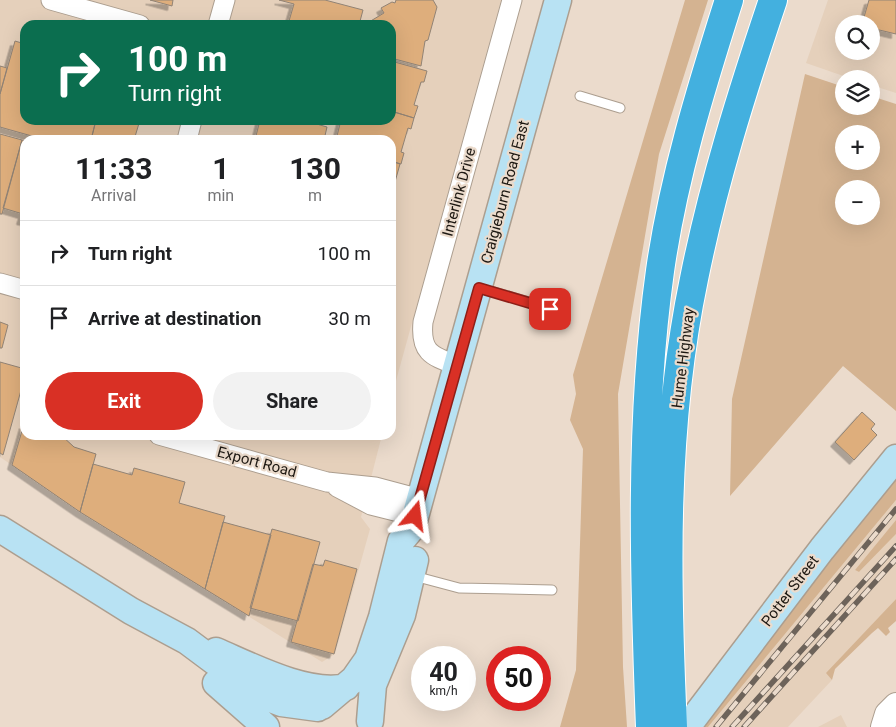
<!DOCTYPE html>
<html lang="en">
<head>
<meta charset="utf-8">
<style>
  :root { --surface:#fff; --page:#f2f2f2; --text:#202124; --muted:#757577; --line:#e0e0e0; --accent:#d93025 }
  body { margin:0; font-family:Roboto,sans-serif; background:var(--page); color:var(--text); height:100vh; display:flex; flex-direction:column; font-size:19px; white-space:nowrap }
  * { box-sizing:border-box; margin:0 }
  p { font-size:16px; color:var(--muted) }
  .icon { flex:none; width:28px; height:28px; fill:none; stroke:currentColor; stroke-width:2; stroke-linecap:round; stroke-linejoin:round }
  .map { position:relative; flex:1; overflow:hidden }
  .drawer { position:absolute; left:20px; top:135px; width:376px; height:305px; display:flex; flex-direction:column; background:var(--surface); border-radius:15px; box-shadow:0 5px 20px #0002 }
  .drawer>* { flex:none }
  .hud { position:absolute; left:20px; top:20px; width:376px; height:105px; border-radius:15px; box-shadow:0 5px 20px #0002; background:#0b6e4f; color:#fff; overflow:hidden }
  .buttons { position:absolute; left:835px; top:15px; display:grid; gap:10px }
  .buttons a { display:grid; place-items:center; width:45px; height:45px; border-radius:50%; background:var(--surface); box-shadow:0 5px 20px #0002; font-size:25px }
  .speed { position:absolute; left:411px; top:646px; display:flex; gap:10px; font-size:25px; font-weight:700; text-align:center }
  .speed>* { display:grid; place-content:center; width:65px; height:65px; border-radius:50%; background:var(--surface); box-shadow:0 5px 20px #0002; line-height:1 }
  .speed small { font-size:12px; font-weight:400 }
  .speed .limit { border:8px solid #d22; background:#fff; color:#111 }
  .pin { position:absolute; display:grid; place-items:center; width:42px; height:42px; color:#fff; margin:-21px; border-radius:10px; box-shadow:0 2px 8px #0006 }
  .me { position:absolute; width:55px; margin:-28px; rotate:16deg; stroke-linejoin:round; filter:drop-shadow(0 0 4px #0008) }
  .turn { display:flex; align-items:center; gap:18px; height:105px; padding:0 25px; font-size:22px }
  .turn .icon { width:65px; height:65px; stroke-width:2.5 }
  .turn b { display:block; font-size:35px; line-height:42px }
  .eta { display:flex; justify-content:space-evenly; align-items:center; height:85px; text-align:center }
  .eta b { font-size:30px; font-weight:700; line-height:35px }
  .button { display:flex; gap:10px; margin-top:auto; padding:10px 25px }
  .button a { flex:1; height:58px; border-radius:30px; background:var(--accent); color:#fff; font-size:20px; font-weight:700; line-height:58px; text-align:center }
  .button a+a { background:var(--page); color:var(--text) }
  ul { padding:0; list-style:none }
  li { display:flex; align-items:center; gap:15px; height:65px; padding:0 25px; border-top:1px solid var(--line) }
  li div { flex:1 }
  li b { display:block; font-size:19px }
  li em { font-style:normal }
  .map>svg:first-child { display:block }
</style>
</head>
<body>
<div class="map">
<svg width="896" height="727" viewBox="0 0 896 727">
  <defs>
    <filter id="shadow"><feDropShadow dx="-4.5" dy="4.5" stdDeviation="0" flood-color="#0004"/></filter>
  </defs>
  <rect width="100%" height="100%" fill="#ebdbcc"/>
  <path fill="#e5d0bb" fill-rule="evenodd" d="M 0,0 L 501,0 L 391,399 L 391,140 L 25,140 L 25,435 L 382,435 L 361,517 L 370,529 L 335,654 L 322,662 L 80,512 L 0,457 ZM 25,25 L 391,25 L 391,120 L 25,120 Z
    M 828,0 L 896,0 L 896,93 L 871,85 L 871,79 L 852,79 L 806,63 ZM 844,24 L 871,24 L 871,51 L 844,51 Z
    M 896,500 L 896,520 L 855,570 L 859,572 L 896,534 L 896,599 L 827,673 L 832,680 L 788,727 L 708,727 Z
    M 841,715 L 847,727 L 818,727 Z"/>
  <path fill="#d4b391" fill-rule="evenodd" d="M 685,0 L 708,0 L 659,154 L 618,394 L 623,667 L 627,727 L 560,727 L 576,670 L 583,449 L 570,420 L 576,394 L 573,375 Z
    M 805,74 L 844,87 L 844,106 L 871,106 L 871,96 L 896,104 L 896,411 L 843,366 L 730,496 L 732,399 ZM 844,134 L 871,134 L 871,161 L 844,161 ZM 844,189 L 871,189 L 871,216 L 844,216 Z
    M 896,471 L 896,500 L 708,727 L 698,727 Z
    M 896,520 L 896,534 L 859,572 L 855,570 Z
    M 896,599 L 896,621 L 888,628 L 890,632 L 886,636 L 878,628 L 872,633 L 835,669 L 832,680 L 826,673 Z"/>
  <path fill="#deae7c" stroke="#918375" filter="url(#shadow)" d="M 150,0 L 173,0 L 172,6 Z
    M 279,0 L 325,0 L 363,10 L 359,25 L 303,25 L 289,21 L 294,4 Z
    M 396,0 L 433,0 L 437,7 L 428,40 L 425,41 L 421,66 L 391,58 L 391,25 L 364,25 L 365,21 L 369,22 L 384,13 L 381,8 L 392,2 L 395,3 Z
    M 869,0 L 896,0 L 896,34 L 871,28 L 871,24 L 862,24 Z
    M 15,41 L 25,44 L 22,62 L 25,63 L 25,120 L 96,120 L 91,140 L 46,140 L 0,127 L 0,94 Z
    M 391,61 L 427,71 L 424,82 L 421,82 L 414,105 L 418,106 L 414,118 L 391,111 Z
    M 0,66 L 7,68 L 0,94 Z
    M 391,111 L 414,118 L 411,129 L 408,128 L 401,152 L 404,153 L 401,164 L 391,161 L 391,140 L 336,140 L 341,120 L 391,120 Z
    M 96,120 L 140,120 L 134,140 L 91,140 Z
    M 260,120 L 303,120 L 327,127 L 324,140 L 255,140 Z
    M 0,134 L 22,140 L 2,214 L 0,214 Z
    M 22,140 L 25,141 L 25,221 L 21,220 L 23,214 L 3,208 Z
    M 391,161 L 400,164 L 391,196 Z
    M 0,322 L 8,325 L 2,348 L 0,348 Z
    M 0,362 L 25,369 L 25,376 L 3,455 L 0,453 Z
    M 862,412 L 875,424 L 871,429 L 877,435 L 854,460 L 835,442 Z
    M 24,424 L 25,435 L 61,435 L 74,447 L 96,454 L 80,512 L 12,465 Z
    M 93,464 L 132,475 L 134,468 L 185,482 L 179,503 L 225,516 L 205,589 L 80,512 Z
    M 223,522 L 271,535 L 249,616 L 205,589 Z
    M 272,529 L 320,542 L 298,621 L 250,608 Z
    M 325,560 L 357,569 L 334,654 L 291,642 L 313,564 L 323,566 Z"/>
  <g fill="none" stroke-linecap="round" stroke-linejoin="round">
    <defs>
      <path id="service" d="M 580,96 L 620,108
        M 480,288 L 564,312
        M 414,576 L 459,588 L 552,590"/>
      <path id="minor" d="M 51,0 L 140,25
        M 218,25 L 225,0
        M 187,140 L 192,120
        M 0,283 L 25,290
        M 458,366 C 432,356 420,353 423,322 L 512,0
        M 159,435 L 327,482 L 375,487 L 420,499
        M 337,487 L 371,505 L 415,516"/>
      <path id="tertiary" d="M 883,727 L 887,714 L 896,705"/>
      <path id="secondary" d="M 0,529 L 131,611 L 187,641 L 258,694 L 281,703 L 318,708
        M 216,651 C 251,666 308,696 346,687
        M 216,683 L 266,727
        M 322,706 L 354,679 L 368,659 L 382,617 L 401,541 L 412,528 L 558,0
        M 370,721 L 373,685 L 402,615 L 415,560
        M 687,727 L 822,549 L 896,458"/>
      <path id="trunk" d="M 650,727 C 644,574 639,422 660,271 C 673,179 701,88 729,0
        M 673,727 C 666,578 663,427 694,279 C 713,184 742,92 773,0"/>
    </defs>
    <use href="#service" stroke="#ac9e8f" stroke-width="11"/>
    <use href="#minor" stroke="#ac9e8f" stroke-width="21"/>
    <use href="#tertiary" stroke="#ac9e8f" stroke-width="26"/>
    <use href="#secondary" stroke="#ac9e8f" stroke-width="29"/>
    <use href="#trunk" stroke="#fff" stroke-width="30"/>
    <use href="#service" stroke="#fff" stroke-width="9"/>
    <use href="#minor" stroke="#fff" stroke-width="19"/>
    <use href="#tertiary" stroke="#fff" stroke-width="24"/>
    <use href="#secondary" stroke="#b8e2f3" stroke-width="26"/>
    <use href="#trunk" stroke="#43b0df" stroke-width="28"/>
    <defs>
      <path id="rail" d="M 716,727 L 896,509
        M 732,727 L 896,546
        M 744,727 L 896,559"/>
    </defs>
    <use href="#rail" stroke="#6d635a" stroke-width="5.5"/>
    <use href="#rail" stroke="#ebdbcc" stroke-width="4" stroke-dasharray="11" stroke-linecap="butt"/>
  </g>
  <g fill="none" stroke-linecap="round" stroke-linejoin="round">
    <defs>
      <path id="route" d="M 415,516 L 479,288 L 550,309"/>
    </defs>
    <use href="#route" stroke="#8d1f18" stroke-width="12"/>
    <use href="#route" stroke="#d93025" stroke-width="9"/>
  </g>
  <g text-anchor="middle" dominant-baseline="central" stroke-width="4.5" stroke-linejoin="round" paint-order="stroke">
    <g font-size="15" fill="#1d1812" stroke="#ebdbcc">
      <text transform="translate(459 192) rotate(-75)">Interlink Drive</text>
      <text transform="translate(505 192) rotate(-75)">Craigieburn Road East</text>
      <text transform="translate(683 358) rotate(-83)">Hume Highway</text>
      <text transform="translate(257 462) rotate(15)">Export Road</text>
      <text transform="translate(790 591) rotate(-53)">Potter Street</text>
    </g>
  </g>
</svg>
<div class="buttons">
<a><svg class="icon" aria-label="search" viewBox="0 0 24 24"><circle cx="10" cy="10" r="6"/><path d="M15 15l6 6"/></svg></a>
<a><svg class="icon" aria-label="layers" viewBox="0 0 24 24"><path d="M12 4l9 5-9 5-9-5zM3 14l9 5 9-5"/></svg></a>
<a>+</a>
<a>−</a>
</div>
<div class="speed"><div>40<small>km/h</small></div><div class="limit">50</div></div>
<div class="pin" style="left:550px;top:309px;background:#d93025"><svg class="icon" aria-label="arrive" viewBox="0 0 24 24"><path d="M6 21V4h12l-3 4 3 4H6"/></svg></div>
<svg class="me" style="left:415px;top:516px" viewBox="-20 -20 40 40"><path d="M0-17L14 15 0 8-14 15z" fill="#d93025" stroke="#fff" stroke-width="4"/></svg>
<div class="hud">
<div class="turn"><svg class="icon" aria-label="right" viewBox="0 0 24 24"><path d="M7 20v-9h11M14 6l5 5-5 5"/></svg><div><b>100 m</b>Turn right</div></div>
</div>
<section class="drawer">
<div class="eta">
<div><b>11:33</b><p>Arrival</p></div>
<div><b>1</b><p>min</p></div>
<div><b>130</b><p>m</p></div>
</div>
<ul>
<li><svg class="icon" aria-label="right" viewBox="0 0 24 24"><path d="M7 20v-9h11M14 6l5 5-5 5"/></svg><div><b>Turn right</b></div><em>100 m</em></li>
<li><svg class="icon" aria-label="arrive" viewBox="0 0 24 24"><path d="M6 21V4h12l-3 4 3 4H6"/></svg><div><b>Arrive at destination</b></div><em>30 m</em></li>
</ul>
<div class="button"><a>Exit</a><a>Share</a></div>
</section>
</div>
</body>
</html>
